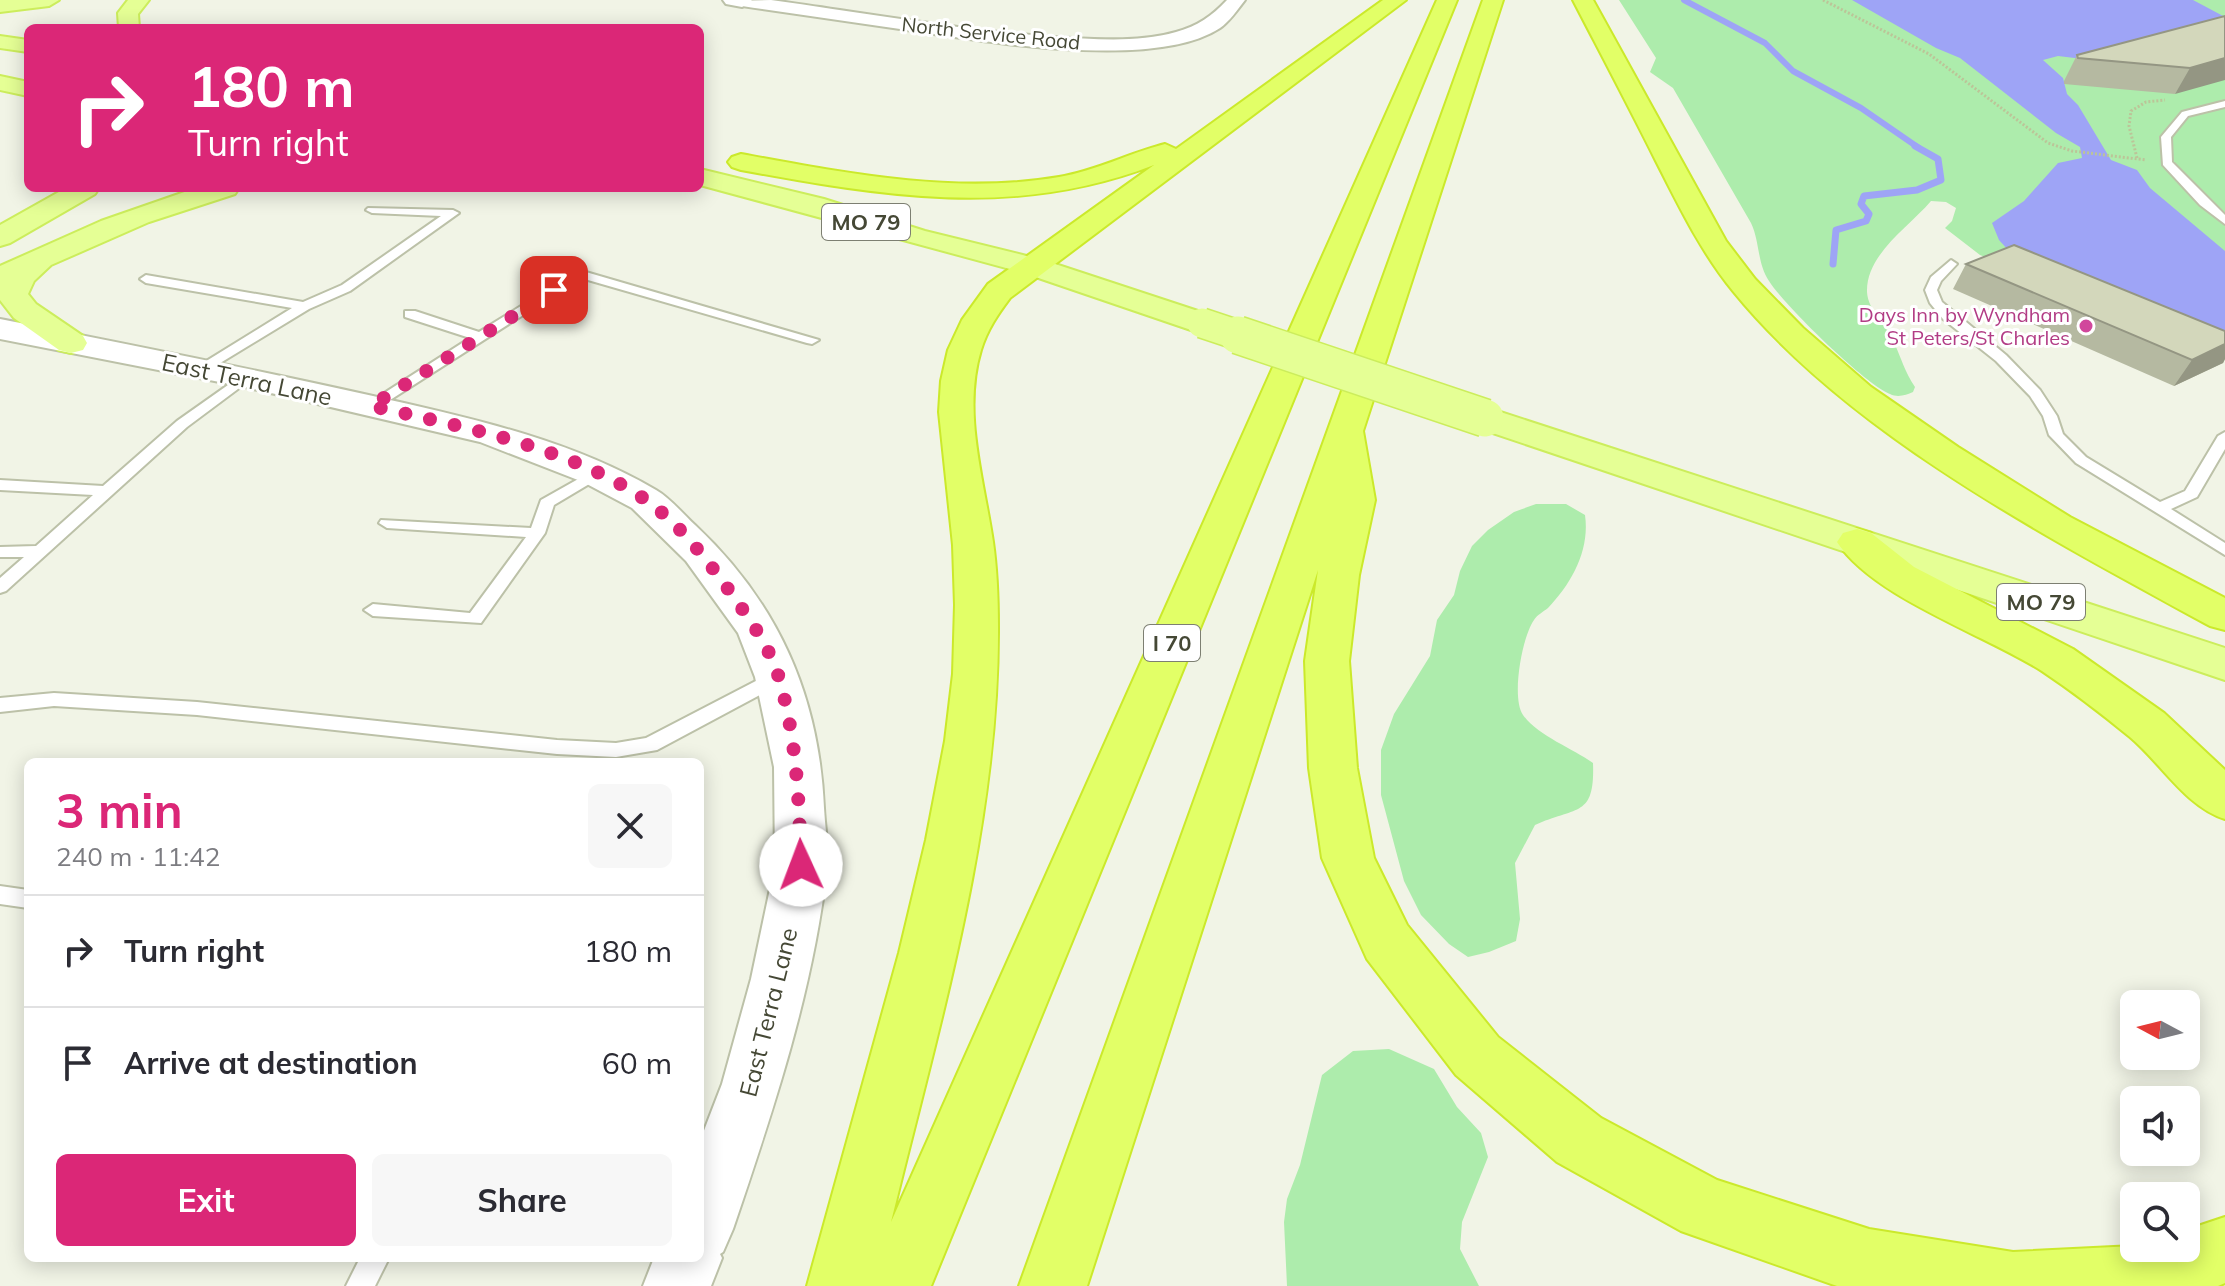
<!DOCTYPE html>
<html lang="en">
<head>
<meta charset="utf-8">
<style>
  :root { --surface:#fff; --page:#f7f7f7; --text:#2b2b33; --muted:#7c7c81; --line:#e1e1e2; --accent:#db2777 }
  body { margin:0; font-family:Mulish,sans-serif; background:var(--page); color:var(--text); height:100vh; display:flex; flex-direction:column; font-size:30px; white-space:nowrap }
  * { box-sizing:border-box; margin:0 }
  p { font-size:26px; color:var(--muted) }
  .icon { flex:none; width:44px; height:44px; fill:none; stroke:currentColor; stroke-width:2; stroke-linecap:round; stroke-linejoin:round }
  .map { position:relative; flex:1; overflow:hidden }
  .sheet { position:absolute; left:24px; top:758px; width:680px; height:504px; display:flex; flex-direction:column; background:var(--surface); border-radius:12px; box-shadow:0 4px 20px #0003 }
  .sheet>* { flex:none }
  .banner { position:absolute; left:24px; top:24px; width:680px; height:168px; border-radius:12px; box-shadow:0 4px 20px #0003; background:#db2777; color:#fff; overflow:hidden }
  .needle { width:52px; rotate:277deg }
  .controls { position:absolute; left:2120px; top:990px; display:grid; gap:16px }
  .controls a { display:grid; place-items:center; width:80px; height:80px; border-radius:12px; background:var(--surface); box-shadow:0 4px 20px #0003; font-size:40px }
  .pin { position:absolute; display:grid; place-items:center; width:68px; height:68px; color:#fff; margin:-34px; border-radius:16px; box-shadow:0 4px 12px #0006 }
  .me { position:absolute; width:88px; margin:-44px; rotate:358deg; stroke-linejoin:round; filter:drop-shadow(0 0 6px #0008) }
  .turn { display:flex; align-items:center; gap:28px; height:168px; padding:0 32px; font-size:36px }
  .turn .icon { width:104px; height:104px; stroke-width:2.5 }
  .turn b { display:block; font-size:56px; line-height:68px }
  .round { display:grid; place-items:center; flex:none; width:84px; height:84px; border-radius:12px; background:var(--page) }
  .headline { display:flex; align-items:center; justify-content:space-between; height:136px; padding:0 32px }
  h1 { font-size:48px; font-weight:700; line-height:60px; color:var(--accent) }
  .action { display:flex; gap:16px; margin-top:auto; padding:16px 32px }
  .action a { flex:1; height:92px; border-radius:12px; background:var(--accent); color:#fff; font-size:32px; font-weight:700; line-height:92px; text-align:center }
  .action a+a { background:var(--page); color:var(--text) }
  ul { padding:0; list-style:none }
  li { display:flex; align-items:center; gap:24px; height:112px; padding:0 32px; border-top:2px solid var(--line) }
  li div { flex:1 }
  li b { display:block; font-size:30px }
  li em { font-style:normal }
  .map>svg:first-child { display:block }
</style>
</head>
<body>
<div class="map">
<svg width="2225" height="1286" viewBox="0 0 2225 1286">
  <rect width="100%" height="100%" fill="#f1f4e6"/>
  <path fill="#adecac" d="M 1619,0 L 2225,0 L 2225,352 L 1980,255 L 1945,228 L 1952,221 L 1956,208 L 1946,202 L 1931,201 C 1909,227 1866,254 1867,292 C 1868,311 1887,325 1894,342 C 1901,358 1905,372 1915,387 L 1913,392 C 1906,395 1898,398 1890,394 C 1865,384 1784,305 1769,281 C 1757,263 1760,242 1751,223 L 1673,88 L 1650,72 L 1656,58 Z
    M 1536,504 L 1566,504 L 1585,515 C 1590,550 1572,583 1548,608 C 1543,612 1537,615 1534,620 C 1522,637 1511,698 1523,715 C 1538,736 1572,748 1593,763 C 1595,818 1577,806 1535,825 L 1515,863 L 1520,919 L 1516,941 L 1489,952 L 1468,957 L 1449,944 L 1421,915 L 1404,881 L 1381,795 L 1381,750 L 1394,714 L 1430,656 L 1437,620 L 1454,595 L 1460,571 L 1472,546 L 1488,530 L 1514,512 Z
    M 1389,1049 L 1434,1069 L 1457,1107 L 1481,1133 L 1488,1157 L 1462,1222 L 1460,1249 L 1479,1286 L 1287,1286 L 1284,1222 L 1287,1199 L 1300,1165 L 1322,1075 L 1353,1051 Z"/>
  <path fill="#9ea4f6" d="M 1852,0 L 2193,0 L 2225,17 L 2083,59 L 2058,56 L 2043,60 L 2063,78 L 2067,94 L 2078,105 L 2111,160 L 2137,170 L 2150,188 L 2225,251 L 2225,345 L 2010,252 L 1999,240 L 1992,223 L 2024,201 L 2058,163 L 2082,158 L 2080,147 L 2056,133 L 1960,58 L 1936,48 Z"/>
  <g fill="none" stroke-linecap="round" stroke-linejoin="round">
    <path stroke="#9ea4f6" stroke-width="6" d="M 1684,0 L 1765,43 L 1793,71 L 1861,108 L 1919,148"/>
    <path stroke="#9ea4f6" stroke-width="7" d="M 1833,264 L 1836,230 L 1866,221 L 1869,214 L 1861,204 L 1864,196 L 1917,190 L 1941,180 L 1938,159 L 1915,146"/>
    <defs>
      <path id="service" d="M 2225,101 L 2225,107 L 2188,116 L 2171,137 L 2172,162 L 2225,215 L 2225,224 L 2200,205 L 2163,165 L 2161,137 L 2182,112 Z
        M 368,208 L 453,210 L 459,213 L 350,291 L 309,309 L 207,371 L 197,371 L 195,368 L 292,308 L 146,283 L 140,279 L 146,275 L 303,302 L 342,285 L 441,216 L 372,213 L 366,210 Z
        M 1951,260 L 1957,264 L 1941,281 L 1937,290 L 1942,302 L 2006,355 L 2040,390 L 2057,416 L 2063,434 L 2086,457 L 2160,502 L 2185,491 L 2218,436 L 2225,432 L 2225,449 L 2197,497 L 2171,509 L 2225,543 L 2225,555 L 2076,463 L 2049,435 L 2043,416 L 2030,396 L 1996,361 L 1943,319 L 1930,303 L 1925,290 L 1931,277 Z
        M 579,270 L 819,340 L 812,344 L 807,343 L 581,278 L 376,409 L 366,409 L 364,406 L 470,338 L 405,317 L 405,311 L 415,311 L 479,332 Z
        M 245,373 L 252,377 L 250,380 L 187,427 L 6,591 L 0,593 L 0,578 L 24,557 L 0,557 L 0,547 L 36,546 L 93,495 L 0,490 L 0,480 L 103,486 L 177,421 Z
        M 596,469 L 604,474 L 601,477 L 554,505 L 545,533 L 481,623 L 373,616 L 364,610 L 373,604 L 470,613 L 526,537 L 387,528 L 379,523 L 381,520 L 531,528 L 541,500 Z
        M 777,670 L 784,672 L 786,677 L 784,682 L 657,750 L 616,757 L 557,754 L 197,715 L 54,706 L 0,712 L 0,698 L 54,693 L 197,702 L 557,740 L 616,743 L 646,738 Z
        M 0,886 L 28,890 L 28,908 L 0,904 Z
        M 360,1258 L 389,1258 L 375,1286 L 346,1286 Z"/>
      <path id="minor" d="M 771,0 C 865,13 960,30 1055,37 C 1094,39 1138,43 1176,32 C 1198,26 1212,16 1227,0 L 1245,0 C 1238,9 1229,22 1220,28 C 1153,72 978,40 900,29 C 847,21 795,14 742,6 L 733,1 Z"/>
      <path id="tertiary" d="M 723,0 L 751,0 L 752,1 L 742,7 L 726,4 Z
        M 0,319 C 125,344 249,368 373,396 C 470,418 569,439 656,490 C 670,498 682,513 695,525 C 778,603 819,695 824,808 C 825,828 829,849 827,868 C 813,992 773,1111 733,1229 L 723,1252 L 720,1254 L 722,1258 L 711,1286 L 643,1286 L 654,1258 L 700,1258 L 700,1141 L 722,1084 L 751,979 L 775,865 L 774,767 L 755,677 L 738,633 L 686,561 L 632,508 L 583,482 L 480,442 L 245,387 L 0,339 Z"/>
      <path id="primary" d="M 0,0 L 59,0 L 49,6 L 0,12 Z
        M 128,0 L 149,0 L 138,14 L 139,28 L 119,28 L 118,13 Z
        M 0,36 L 28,40 L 28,52 L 0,48 Z
        M 0,76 L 28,82 L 28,96 L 0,90 Z
        M 700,169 L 824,199 L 925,231 L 1043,260 L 1213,316 L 1218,323 L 1213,330 L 1202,333 L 1191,330 L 1021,272 L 700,185 Z
        M 66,188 L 99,188 L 95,194 L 10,243 L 0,246 L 0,225 Z
        M 196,188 L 239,188 L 235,194 L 149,222 L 51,265 L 34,281 L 28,294 L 36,304 L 83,336 L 87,343 L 83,350 L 71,353 L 59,350 L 14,318 L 0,300 L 0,266 L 101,221 Z
        M 1485,407 L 2225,648 L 2225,680 L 1472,426 L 1467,418 L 1472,410 Z"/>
      <path id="motorway" d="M 1383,0 L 1406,0 L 1010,298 C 998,314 987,330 981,350 C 962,412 984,480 993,542 C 997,570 998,599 998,627 C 999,828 938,1028 891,1222 L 1437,0 L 1457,0 L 931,1286 L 807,1286 L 899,953 L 926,840 L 945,741 L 953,674 L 955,605 L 953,545 L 939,412 L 941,381 L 948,350 L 962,320 L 988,284 L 1154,165 C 1015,219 883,196 741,170 L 732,167 L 728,162 L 732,157 L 741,154 C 845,173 953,195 1059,177 C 1096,171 1129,153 1165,144 L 1176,149 Z
        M 1483,0 L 1503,0 L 1363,431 L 1375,500 L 1359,575 L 1349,661 L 1357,768 L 1374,858 L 1407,925 L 1498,1037 L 1601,1118 L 1717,1180 L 1869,1229 L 2013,1252 L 2134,1246 L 2186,1248 L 2186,1230 L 2225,1217 L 2225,1283 L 2218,1286 L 1837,1286 L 1681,1231 L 1557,1162 L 1456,1075 L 1367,959 L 1322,858 L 1309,768 L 1305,661 L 1318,570 L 1087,1286 L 1019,1286 Z
        M 1573,0 L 1593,0 L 1726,241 L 1755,279 L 1803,328 L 1871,387 L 1958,447 L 2070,517 L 2225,598 L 2225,630 L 2210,626 C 2049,538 1850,435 1733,291 C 1701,252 1679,206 1656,161 C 1629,107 1601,54 1573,0 Z
        M 1857,529 L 1871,533 L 1914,567 L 2073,649 L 2164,713 L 2225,770 L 2225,819 C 2186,807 2161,763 2130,737 C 2102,714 2072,691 2042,671 C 1984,634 1874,598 1837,542 L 1843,533 Z"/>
    </defs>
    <use href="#service" stroke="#bcc1a8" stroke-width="4"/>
    <use href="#minor" stroke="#bcc1a8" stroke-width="4"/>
    <use href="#tertiary" stroke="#bcc1a8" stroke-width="4"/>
    <use href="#primary" stroke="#cced5c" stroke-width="4"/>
    <use href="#motorway" stroke="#cbe92b" stroke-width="4"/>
    <path stroke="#bcc498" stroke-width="3" stroke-dasharray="2 2" stroke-linecap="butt" d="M 1823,0 L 1929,54 L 2048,143 L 2072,151 L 2146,160
      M 2137,158 L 2129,126 L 2131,111 L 2146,102 L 2165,100"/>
    <use href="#service" fill="#fff" fill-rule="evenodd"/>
    <use href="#minor" fill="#fff" fill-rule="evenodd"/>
    <use href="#tertiary" fill="#fff" fill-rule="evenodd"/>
    <use href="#primary" fill="#e5ff95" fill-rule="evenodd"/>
    <use href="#motorway" fill="#e2ff67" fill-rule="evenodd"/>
    <defs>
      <path id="primary-bridge-far1" d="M 1202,323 L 1244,337"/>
      <path id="primary-bridge" d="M 1238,335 L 1485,418"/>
    </defs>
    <use href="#primary-bridge-far1" stroke="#cced5c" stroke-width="32" stroke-linecap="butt"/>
    <use href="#primary-bridge" stroke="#cced5c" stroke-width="40" stroke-linecap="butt"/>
    <use href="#primary-bridge-far1" stroke="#e5ff95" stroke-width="29"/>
    <use href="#primary-bridge" stroke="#e5ff95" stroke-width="37"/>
  </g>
  <path fill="#b5b9a1" d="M 2225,16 L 2175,94 L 2064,84 L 2064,81 L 2077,55 Z
    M 1966,264 L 2225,331 L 2225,359 L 2223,363 L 2174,386 L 1953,289 Z"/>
  <path fill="#949683" d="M 2225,58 L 2225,80 L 2175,94 L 2190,68 Z
    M 2225,344 L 2225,359 L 2223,363 L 2174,386 L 2192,360 Z"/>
  <path fill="#d3d7bb" stroke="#949683" stroke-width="2" d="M 2225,16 L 2225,58 L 2190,68 L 2078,58 L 2077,55 Z
    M 2014,245 L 2225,331 L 2225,344 L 2192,360 L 1966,264 Z"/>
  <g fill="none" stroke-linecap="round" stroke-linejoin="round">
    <path stroke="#db2777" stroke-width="14" stroke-dasharray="0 25.2" d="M 554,290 L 371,406 C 460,426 569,447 646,500 C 678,523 705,557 728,589 C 748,617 769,645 779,678 C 797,740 799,801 801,865"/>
  </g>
  <circle fill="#d1479c" stroke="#fff" stroke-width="3" cx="2086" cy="326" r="8"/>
  <g text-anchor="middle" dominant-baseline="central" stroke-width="6" stroke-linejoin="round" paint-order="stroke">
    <g font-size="20" fill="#454835" stroke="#fff">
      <text transform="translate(991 33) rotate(6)">North Service Road</text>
    </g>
    <g font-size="20" fill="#b23c85" stroke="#fff" text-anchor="end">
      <text x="2070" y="314">Days Inn by Wyndham<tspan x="2070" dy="23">St Peters/St Charles</tspan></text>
    </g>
    <g fill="#fff" stroke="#7d7f72" stroke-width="2">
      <rect x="822" y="204" width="88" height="36" rx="6"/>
      <rect x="1997" y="584" width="88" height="36" rx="6"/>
      <rect x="1144" y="625" width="56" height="36" rx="6"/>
    </g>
    <g font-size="22" font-weight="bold" fill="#454835">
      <text x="866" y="222">MO 79</text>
      <text x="2041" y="602">MO 79</text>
      <text x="1172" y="643">I 70</text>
    </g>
    <g font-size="24" fill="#454835" stroke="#fff">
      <text transform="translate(247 379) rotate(12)">East Terra Lane</text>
      <text transform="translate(768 1012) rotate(-76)">East Terra Lane</text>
    </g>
  </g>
</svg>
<div class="controls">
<a><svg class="needle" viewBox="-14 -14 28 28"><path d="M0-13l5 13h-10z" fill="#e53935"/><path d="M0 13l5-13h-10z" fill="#7c7c81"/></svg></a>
<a><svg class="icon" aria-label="sound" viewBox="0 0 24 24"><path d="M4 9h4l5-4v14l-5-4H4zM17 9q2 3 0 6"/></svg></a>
<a><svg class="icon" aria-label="search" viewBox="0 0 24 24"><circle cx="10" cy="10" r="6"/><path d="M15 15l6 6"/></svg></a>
</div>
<div class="pin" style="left:554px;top:290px;background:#d93025"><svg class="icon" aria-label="arrive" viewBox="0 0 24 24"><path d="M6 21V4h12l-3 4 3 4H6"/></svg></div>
<svg class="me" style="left:801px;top:865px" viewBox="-20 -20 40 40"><circle r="19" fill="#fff"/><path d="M0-13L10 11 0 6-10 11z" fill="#db2777"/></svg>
<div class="banner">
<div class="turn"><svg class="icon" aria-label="right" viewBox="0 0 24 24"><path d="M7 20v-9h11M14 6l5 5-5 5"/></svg><div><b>180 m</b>Turn right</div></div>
</div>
<section class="sheet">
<div class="headline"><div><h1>3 min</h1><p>240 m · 11:42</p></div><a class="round"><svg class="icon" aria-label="close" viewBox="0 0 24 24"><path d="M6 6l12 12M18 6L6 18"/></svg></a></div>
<ul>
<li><svg class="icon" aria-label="right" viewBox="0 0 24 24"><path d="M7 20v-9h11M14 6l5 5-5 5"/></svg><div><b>Turn right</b></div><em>180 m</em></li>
<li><svg class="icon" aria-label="arrive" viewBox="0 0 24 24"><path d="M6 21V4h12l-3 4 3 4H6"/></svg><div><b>Arrive at destination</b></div><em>60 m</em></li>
</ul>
<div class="action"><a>Exit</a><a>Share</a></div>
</section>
</div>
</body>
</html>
